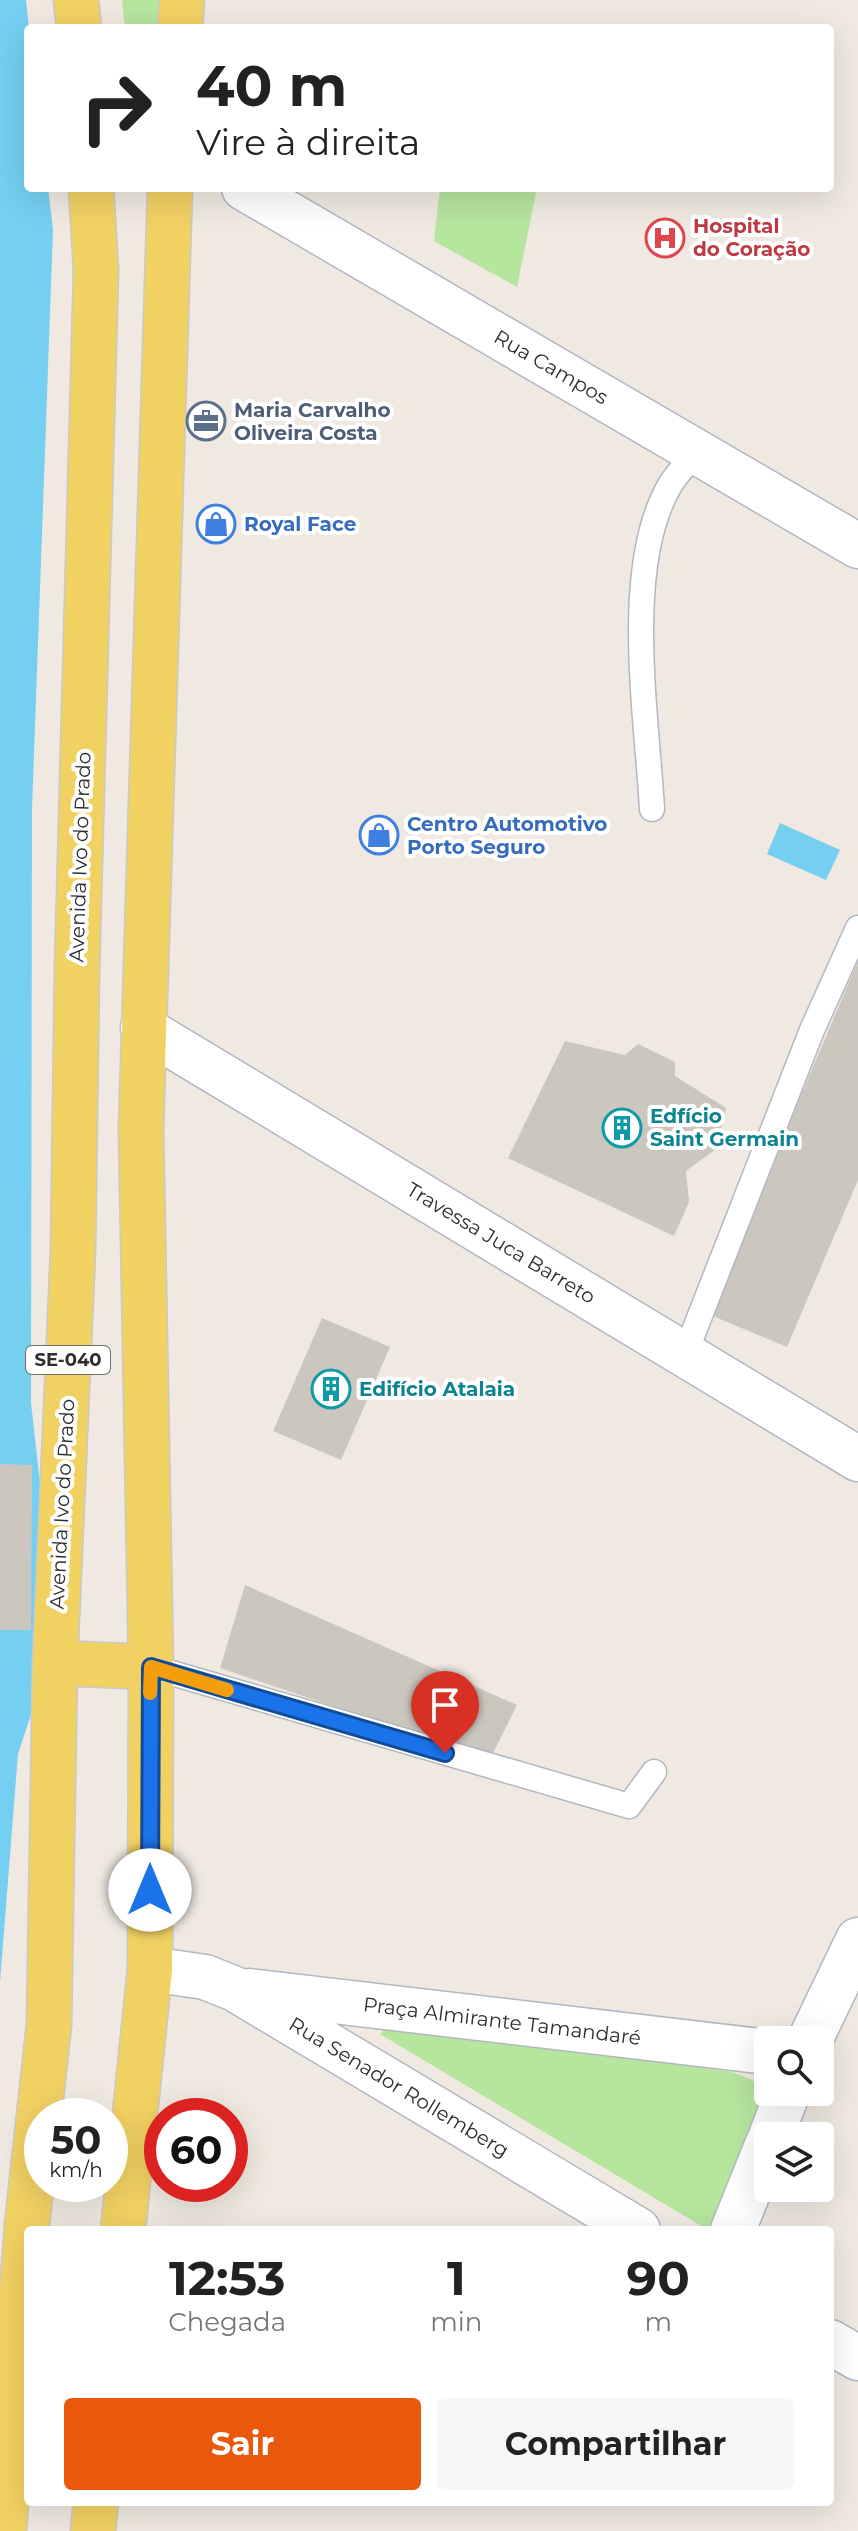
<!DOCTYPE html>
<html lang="pt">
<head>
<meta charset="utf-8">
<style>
  :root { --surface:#fff; --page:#f6f6f6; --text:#222; --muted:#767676; --accent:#ea580c }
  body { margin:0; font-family:Montserrat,sans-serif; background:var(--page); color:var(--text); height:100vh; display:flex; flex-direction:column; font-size:30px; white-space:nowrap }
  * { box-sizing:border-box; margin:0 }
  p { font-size:26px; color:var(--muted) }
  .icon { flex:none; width:44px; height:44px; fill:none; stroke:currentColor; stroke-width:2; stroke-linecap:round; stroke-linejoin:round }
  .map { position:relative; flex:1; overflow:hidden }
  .side { position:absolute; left:24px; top:2226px; width:810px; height:280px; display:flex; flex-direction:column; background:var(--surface); border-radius:8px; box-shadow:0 8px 32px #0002 }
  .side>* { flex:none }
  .top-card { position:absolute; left:24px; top:24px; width:810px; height:168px; border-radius:8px; box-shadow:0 8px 32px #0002; background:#fff; color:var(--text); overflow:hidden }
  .controls { position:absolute; left:754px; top:2026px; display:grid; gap:16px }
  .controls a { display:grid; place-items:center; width:80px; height:80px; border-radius:8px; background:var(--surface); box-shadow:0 8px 32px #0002; font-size:40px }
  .speed { position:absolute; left:24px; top:2098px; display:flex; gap:16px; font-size:40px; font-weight:700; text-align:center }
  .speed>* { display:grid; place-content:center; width:104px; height:104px; border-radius:50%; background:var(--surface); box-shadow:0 8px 32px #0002; line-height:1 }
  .speed small { font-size:20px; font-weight:400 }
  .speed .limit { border:12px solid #d22; background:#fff; color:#111 }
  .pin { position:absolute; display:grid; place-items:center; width:68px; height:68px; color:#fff; margin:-82px -34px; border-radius:50% 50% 50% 0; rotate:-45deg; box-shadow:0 0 8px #0007 }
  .pin .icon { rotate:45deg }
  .me { position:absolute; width:88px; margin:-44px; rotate:0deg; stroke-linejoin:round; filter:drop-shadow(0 0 6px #0008) }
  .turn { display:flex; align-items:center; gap:28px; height:168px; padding:0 40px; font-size:36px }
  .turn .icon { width:104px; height:104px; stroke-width:2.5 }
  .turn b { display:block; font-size:56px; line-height:68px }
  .eta { display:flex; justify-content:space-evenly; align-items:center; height:136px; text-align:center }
  .eta b { font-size:48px; font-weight:700; line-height:56px }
  .button { display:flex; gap:16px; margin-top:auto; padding:16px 40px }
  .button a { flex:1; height:92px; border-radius:8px; background:var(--accent); color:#fff; font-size:32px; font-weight:700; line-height:92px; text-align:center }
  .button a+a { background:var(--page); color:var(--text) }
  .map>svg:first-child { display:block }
</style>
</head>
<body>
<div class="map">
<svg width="858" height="2531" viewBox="0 0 858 2531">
  <rect width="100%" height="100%" fill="#efe9e1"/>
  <path fill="#b6e59e" d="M 122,0 L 162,0 L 160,28 L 125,28 Z
    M 440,188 L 537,188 L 517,287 L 434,241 Z
    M 390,2023 L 732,2072 L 752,2080 L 766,2093 L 708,2230 L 380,2034 Z"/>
  <path fill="#75cff0" d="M 0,0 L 26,0 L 29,28 L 28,188 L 48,188 L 53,230 L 32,809 L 31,1403 L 41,1492 L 37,1696 L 18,1754 L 0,1982 Z
    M 780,823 L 840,850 L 826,880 L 767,854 Z"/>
  <path fill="#cbc7bf" d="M 858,961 L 858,1180 L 787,1347 L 708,1314 Z
    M 565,1041 L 625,1055 L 638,1044 L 675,1062 L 675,1076 L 726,1108 L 716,1149 L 686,1171 L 689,1202 L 674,1236 L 508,1158 Z
    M 322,1318 L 390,1347 L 341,1460 L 273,1431 Z
    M 0,1464 L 32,1465 L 31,1630 L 0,1630 Z
    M 245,1585 L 517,1705 L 490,1759 L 220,1668 Z"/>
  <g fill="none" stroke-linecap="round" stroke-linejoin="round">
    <defs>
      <path id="lane" d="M 652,809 C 647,717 622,566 670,485 C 677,473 688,462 697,452
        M 685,1354 L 812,1030 L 858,928
        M 151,1667 L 629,1806 L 654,1772"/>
      <path id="street" d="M 244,188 L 858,546
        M 143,1028 L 858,1459
        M 150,1969 L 205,1977 L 235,1989 L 638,2230
        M 249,1991 L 768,2052
        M 810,2040 L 858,1940
        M 771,2136 L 788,2092
        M 733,2230 L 768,2143
        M 830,2342 L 858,2358"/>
      <path id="primary" d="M 76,0 L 79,28
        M 180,28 L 182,0
        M 55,1663 L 151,1667
        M 123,2230 L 150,1969 L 151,1667 L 141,1129 L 170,188
        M 4,2531 L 27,2225 L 49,2025 L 55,1663 L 73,1250 L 77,970 L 96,270 L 91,188
        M 93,2531 L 96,2502"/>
    </defs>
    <use href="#lane" stroke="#b4b7c1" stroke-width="27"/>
    <use href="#street" stroke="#b4b7c1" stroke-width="47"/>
    <use href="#primary" stroke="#c9c9c9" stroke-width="47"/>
    <use href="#lane" stroke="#fff" stroke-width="24"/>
    <use href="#street" stroke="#fff" stroke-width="44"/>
    <use href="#primary" stroke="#f2d163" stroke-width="44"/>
  </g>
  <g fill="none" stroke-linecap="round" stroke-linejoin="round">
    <defs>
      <path id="route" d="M 150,1890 L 151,1667 L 445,1753"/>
    </defs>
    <use href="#route" stroke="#114b97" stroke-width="20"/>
    <use href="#route" stroke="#1a73e8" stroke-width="14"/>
    <path stroke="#f59e0b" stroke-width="14" d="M 150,1693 L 151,1667 L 227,1690"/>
  </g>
  <defs>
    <symbol id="hospital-ring" viewBox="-11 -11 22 22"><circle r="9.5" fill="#fff" stroke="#e0444e" stroke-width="1.5"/><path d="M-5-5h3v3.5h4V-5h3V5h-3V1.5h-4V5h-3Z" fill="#e0444e"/></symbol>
    <symbol id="office-ring" viewBox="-11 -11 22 22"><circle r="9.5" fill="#fff" stroke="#5c6f8a" stroke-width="1.5"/><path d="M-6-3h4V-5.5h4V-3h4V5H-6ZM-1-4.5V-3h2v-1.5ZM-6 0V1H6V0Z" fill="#5c6f8a"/></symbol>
    <symbol id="shop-ring" viewBox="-11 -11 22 22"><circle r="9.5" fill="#fff" stroke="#3f7fe0" stroke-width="1.5"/><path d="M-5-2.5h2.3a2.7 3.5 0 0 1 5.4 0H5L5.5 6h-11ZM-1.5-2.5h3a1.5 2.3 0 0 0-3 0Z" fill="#3f7fe0"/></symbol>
    <symbol id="building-ring" viewBox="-11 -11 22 22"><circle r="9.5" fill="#fff" stroke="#0f9aa8" stroke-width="1.5"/><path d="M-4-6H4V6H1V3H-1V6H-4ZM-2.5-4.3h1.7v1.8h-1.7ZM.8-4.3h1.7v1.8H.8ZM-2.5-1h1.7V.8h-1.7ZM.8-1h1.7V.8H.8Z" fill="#0f9aa8"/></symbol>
  </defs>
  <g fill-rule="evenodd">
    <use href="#hospital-ring" x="643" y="216" width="44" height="44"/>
    <use href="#office-ring" x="184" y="399" width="44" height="44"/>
    <use href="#shop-ring" x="194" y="502" width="44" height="44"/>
    <use href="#shop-ring" x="357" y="813" width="44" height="44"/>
    <use href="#building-ring" x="600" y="1106" width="44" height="44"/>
    <use href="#building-ring" x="309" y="1367" width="44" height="44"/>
  </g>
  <g text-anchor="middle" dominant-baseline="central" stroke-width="8" stroke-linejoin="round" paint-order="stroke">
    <rect fill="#fff" stroke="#6d6d6d" stroke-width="2" x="26" y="1346" width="84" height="28" rx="6"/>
    <g font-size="18" font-weight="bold" fill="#2e2e2e">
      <text x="68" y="1360">SE-040</text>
    </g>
    <g font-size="20" font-weight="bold" fill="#be3a42" stroke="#fff" text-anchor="start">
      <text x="693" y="226">Hospital<tspan x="693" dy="23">do Coração</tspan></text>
    </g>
    <g font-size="20" fill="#2e2e2e" stroke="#fff">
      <text transform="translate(551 367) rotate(30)">Rua Campos</text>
      <text transform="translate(80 857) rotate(-88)">Avenida Ivo do Prado</text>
      <text transform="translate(501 1243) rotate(31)">Travessa Juca Barreto</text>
      <text transform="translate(62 1504) rotate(-87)">Avenida Ivo do Prado</text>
      <text transform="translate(502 2021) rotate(7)">Praça Almirante Tamandaré</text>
      <text transform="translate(399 2087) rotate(31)">Rua Senador Rollemberg</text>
    </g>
    <g font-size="20" font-weight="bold" fill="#4e5e75" stroke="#fff" text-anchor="start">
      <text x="234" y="410">Maria Carvalho<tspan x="234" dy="23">Oliveira Costa</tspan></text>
    </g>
    <g font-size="20" font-weight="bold" fill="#366cbe" stroke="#fff" text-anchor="start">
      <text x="244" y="524">Royal Face</text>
      <text x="407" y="824">Centro Automotivo<tspan x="407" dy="23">Porto Seguro</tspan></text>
    </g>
    <g font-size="20" font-weight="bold" fill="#0d838f" stroke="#fff" text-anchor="start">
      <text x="650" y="1116">Edfício<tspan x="650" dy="23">Saint Germain</tspan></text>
      <text x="359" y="1389">Edifício Atalaia</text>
    </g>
  </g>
</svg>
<div class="controls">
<a><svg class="icon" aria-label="search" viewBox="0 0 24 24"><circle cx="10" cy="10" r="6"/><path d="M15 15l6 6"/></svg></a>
<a><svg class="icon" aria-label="layers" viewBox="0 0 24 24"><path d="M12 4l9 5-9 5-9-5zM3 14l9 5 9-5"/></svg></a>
</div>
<div class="speed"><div>50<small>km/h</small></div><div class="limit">60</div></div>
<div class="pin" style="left:445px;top:1753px;background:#d93025"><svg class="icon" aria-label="arrive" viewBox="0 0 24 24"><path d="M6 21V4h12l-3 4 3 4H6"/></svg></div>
<svg class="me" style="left:150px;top:1890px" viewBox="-20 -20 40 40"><circle r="19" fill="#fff"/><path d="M0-13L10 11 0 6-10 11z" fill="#1a73e8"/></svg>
<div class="top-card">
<div class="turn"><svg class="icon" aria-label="right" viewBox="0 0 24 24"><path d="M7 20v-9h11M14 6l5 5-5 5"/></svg><div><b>40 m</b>Vire à direita</div></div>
</div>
<section class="side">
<div class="eta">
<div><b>12:53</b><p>Chegada</p></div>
<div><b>1</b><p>min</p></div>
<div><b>90</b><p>m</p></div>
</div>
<div class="button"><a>Sair</a><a>Compartilhar</a></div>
</section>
</div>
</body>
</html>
